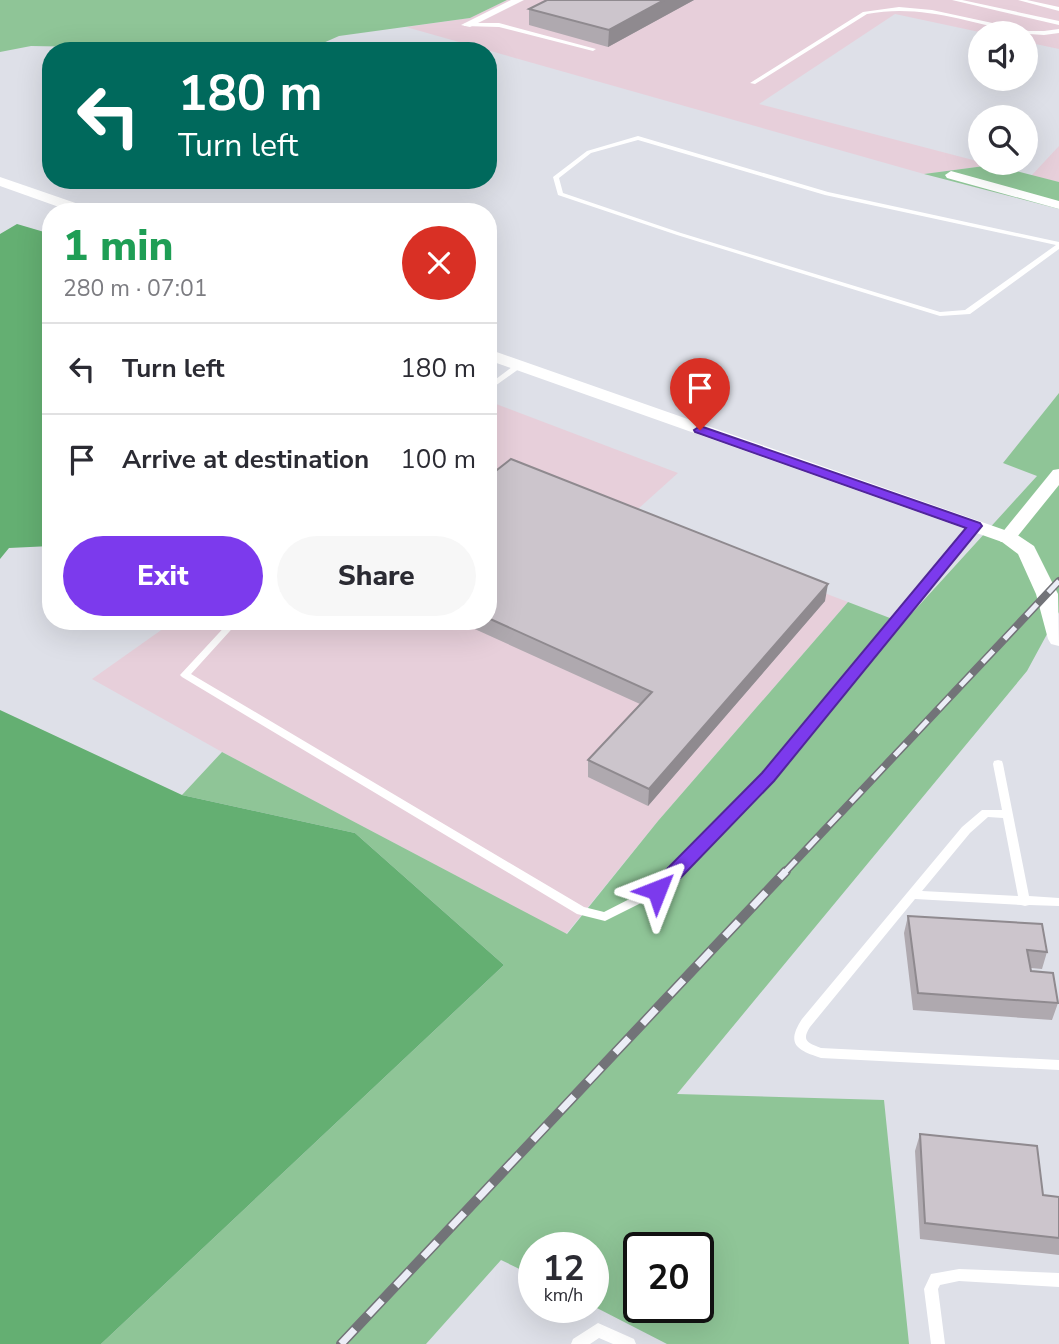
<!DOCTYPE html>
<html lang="en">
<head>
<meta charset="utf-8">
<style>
  :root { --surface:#fff; --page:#f7f7f7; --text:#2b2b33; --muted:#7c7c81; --line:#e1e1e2; --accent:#7c3aed }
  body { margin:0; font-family:"Nunito Sans",sans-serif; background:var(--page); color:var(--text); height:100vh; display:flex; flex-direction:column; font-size:26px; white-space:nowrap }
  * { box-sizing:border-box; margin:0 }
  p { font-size:23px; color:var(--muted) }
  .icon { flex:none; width:38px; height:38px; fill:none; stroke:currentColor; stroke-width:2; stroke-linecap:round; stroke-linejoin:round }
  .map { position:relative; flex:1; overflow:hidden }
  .details { position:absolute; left:42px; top:203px; width:455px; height:427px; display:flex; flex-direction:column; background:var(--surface); border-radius:28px; box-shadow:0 7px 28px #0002 }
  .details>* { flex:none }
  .banner { position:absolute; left:42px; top:42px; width:455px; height:147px; border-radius:28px; box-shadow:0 7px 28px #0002; background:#00695c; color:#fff; overflow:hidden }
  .fabs { position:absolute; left:968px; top:21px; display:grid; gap:14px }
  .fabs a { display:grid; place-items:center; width:70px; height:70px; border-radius:50%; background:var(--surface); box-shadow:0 7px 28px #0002; font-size:35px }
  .speed { position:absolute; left:518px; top:1232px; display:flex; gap:14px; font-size:35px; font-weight:700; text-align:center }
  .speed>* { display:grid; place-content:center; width:91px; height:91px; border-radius:50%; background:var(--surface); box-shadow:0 7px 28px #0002; line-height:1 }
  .speed small { font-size:18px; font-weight:400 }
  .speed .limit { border:4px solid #111; border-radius:10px; background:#fff; color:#111 }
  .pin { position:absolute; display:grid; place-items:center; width:60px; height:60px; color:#fff; margin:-72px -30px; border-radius:50% 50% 50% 0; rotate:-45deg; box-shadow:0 0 7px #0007 }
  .pin .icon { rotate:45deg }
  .me { position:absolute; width:77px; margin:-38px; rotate:45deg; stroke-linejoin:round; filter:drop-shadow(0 0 5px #0008) }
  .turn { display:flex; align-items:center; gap:24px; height:147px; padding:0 21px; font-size:32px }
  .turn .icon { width:91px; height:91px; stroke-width:2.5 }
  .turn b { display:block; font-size:49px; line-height:60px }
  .round { display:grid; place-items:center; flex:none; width:74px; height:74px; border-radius:37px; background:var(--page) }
  .headline { display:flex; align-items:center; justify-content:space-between; height:119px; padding:0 21px }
  h1 { font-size:42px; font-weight:800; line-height:52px; color:#1e9e55 }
  .cta { display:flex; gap:14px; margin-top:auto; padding:14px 21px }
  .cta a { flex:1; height:80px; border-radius:42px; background:var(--accent); color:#fff; font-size:28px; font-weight:800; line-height:80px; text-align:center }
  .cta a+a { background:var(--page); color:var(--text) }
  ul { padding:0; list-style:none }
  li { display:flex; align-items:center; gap:21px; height:91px; padding:0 21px; border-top:2px solid var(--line) }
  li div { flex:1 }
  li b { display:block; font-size:26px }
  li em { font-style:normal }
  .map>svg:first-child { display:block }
</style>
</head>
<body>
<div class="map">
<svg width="1059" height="1344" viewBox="0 0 1059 1344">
  <rect width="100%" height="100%" fill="#dee0e8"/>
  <path fill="#e7cfda" d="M 507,0 L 1059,0 L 1059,49 L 1026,42 L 1026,33 L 984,33 L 895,14 L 759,104 L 992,165 L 924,174 L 406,27 L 470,18 Z
    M 1059,146 L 1059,182 L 1031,176 Z
    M 488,401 L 678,473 L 628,518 L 848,602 L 658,821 L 566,934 L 222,752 L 92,679 L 174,621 L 488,621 Z"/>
  <path fill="#8fc597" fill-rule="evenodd" d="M 0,0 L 507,0 L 470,18 L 339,36 L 305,51 L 31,46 L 0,52 Z
    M 992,165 L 1059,182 L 1059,209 L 924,174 Z
    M 1059,393 L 1059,612 L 1027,671 L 677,1094 L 884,1100 L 909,1344 L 667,1344 L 593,1306 L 593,1248 L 534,1248 L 534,1276 L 501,1260 L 426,1344 L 101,1344 L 504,965 L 355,833 L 182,795 L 222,752 L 567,934 L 658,821 L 848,602 L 903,623 L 1037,476 L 1003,463 ZM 639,1248 L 698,1248 L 698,1307 L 639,1307 Z"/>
  <path fill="#64af72" d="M 17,224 L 51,234 L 51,546 L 9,548 L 0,559 L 0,234 Z
    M 0,710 L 182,795 L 355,833 L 504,965 L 101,1344 L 0,1344 Z"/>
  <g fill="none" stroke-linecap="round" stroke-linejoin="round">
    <path fill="#fff" fill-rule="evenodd" d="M 952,0 L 962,0 L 1059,21 L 1059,25 Z
      M 1018,0 L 1027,0 L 1059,7 L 1059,11 Z
      M 899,7 L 932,10 L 1029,31 L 1044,31 L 1059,29 L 1059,33 L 1044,35 L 1029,34 C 973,25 925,3 867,14 L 755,84 L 750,83 L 863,12 Z
      M 466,23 L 499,23 L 596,49 L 593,51 L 499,27 L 464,26 L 464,24 Z
      M 638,136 L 828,192 L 1059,242 L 1059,249 L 970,314 L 940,316 L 677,235 L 558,195 L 553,177 L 587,151 ZM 638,140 L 825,195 L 1056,245 L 965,310 L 940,312 L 681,233 L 563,193 L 559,178 L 591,153 Z
      M 516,364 L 519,364 L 523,366 L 488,391 L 488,385 Z
      M 975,523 L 978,524 L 979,526 L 978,528 L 772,780 L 661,893 L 605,921 L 577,914 L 182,677 L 180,675 L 230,621 L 239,621 L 191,674 L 584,907 L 604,912 L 653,887 L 764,774 L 972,524 Z
      M 998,760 L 1002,761 L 1003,764 L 1029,896 L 1059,898 L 1059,906 L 1029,905 L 1025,906 L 1021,905 L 915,899 L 810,1027 C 801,1041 808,1043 821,1048 L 1059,1060 L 1059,1070 L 821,1058 C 798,1050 785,1045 802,1019 L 962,827 L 982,810 L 1002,810 L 993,764 L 994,761 ZM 988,817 L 1003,818 L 1018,896 L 922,891 L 970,833 Z
      M 959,1269 L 1059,1273 L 1059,1287 L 959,1281 L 940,1285 L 938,1289 L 945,1344 L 931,1344 L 924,1289 L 931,1274 Z
      M 598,1323 L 634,1339 L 636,1344 L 613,1344 L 599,1338 L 590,1344 L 571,1344 L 573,1339 Z"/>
    <path fill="#fff" fill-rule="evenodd" d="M 511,0 L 524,0 L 470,27 L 461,25 Z
      M 951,171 L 1059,201 L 1059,209 L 947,178 L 945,175 Z
      M 1059,469 L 1059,485 L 1013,542 L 1001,542 L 998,538 L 1001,534 L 1053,470 Z"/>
    <path fill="#fff" fill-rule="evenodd" d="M 0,177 L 93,209 L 96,212 L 73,212 L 0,186 Z
      M 488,349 L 1016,534 L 1034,546 L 1058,594 L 1059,646 L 1051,644 L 1048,639 L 1036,594 L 1018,554 L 1002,542 L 488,360 Z"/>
    <defs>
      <path id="rail-far1" d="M 785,872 L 1059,581"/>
      <path id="rail" d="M 341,1344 L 786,871"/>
    </defs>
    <use href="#rail-far1" stroke="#727378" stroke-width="8"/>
    <use href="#rail" stroke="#727378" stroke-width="10"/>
    <use href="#rail-far1" stroke="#ebedf6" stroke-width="5" stroke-dasharray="16" stroke-linecap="butt"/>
    <use href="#rail" stroke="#ebedf6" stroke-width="7" stroke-dasharray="20" stroke-linecap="butt"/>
  </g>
  <path fill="#afa9af" d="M 547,0 L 694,0 L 608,47 L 529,25 L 529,9 Z
    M 488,477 L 825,601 L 648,806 L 588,777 L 588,760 L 640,704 L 457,621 L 488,621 Z
    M 908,916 L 1047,952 L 1042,969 L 1031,968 L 1031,971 L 1058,1003 L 1052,1020 L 913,1010 L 904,933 Z
    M 920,1134 L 1043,1195 L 1059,1197 L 1059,1255 L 920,1239 L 915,1151 Z"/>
  <path fill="#8f8a8f" d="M 664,0 L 694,0 L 608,47 L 609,30 Z
    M 828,584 L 825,601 L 648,806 L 649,789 Z"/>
  <path fill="#ccc5cc" stroke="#8f8a8f" stroke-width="2" d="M 547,0 L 664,0 L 609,30 L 529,9 Z
    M 511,459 L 828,584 L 649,789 L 588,760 L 652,692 L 488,618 L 488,477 Z
    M 908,916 L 1042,924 L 1047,952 L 1027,950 L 1031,971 L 1053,973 L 1058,1003 L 918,993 Z
    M 920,1134 L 1037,1146 L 1043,1195 L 1059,1197 L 1059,1238 L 925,1223 Z"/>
  <path fill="#7c3aed" stroke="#51269a" stroke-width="2" d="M 700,426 L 980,523 L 982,526 L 774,781 L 664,895 L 651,895 L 648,890 L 651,885 L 762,773 L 966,528 L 695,432 L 694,430 Z"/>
</svg>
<div class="fabs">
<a><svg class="icon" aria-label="sound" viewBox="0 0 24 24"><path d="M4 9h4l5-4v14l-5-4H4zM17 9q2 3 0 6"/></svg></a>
<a><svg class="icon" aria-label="search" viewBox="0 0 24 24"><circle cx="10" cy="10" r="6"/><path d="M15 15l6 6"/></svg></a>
</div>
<div class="speed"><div>12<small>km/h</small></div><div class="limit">20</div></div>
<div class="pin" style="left:700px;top:430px;background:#d93025"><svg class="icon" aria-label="arrive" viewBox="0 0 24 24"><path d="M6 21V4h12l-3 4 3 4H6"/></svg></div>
<svg class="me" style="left:657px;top:890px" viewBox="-20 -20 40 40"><path d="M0-17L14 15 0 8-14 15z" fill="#7c3aed" stroke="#fff" stroke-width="4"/></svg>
<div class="banner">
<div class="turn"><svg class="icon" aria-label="left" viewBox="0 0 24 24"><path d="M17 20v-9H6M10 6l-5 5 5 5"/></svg><div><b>180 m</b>Turn left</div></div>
</div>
<section class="details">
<div class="headline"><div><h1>1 min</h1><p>280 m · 07:01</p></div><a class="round" style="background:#d93025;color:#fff"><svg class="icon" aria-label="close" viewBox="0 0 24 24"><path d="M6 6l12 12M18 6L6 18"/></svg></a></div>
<ul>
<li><svg class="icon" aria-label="left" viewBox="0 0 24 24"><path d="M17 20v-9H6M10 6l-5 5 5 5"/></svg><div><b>Turn left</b></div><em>180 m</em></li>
<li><svg class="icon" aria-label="arrive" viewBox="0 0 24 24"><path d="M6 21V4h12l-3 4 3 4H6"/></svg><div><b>Arrive at destination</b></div><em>100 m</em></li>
</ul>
<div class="cta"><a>Exit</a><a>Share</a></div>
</section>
</div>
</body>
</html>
